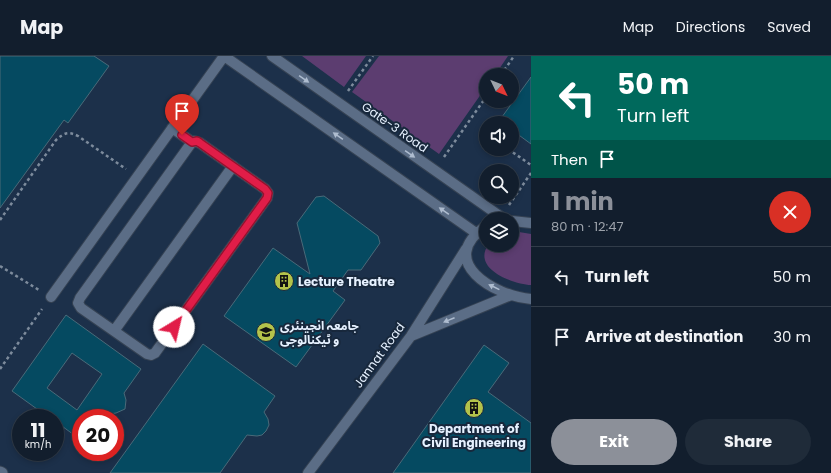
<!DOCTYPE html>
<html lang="en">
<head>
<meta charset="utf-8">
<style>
  :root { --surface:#121e2d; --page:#1f2b39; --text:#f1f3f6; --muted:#9ca2aa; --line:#313c49; --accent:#8c9099 }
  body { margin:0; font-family:Poppins,"Noto Sans Arabic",sans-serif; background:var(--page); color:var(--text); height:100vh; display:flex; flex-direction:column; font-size:15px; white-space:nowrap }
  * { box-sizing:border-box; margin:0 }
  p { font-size:13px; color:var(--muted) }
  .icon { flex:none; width:22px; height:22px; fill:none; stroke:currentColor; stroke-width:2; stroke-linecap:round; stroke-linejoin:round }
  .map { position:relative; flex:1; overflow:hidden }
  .drawer { display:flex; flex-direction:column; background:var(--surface); width:300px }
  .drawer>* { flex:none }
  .hud { background:#00695c; color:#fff; overflow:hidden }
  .needle { width:26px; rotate:133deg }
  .controls { position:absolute; left:479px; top:12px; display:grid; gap:8px }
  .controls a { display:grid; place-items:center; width:40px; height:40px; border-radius:50%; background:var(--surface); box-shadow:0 2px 6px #0003,0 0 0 1px var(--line); font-size:20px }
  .speed { position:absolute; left:12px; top:353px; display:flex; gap:8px; font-size:20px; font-weight:700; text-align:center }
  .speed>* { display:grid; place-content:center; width:52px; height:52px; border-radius:50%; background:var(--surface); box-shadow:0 2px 6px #0003,0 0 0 1px var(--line); line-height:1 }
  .speed small { font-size:10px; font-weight:400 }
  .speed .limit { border:6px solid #d22; background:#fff; color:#111 }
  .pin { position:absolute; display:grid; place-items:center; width:34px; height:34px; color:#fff; margin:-41px -17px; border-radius:50% 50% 50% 0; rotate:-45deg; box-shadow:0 0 4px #0007 }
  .pin .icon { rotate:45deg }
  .me { position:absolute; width:44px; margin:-22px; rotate:36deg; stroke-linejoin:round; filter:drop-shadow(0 0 3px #0008) }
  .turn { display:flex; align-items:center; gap:14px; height:84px; padding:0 20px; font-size:18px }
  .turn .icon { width:52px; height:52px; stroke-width:2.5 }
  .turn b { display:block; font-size:28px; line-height:34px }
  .then { display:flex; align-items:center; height:38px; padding:0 20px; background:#0003; gap:8px; font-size:15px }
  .round { display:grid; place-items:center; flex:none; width:42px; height:42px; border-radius:21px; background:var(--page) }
  .head { display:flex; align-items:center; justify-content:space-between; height:68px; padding:0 20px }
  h1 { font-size:24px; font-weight:700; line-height:30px; color:var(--accent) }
  .button { display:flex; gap:8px; margin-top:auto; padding:8px 20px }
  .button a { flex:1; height:46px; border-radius:24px; background:var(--accent); color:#fff; font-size:16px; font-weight:700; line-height:46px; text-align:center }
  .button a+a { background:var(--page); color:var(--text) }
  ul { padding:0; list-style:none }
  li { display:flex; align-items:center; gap:12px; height:60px; padding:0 20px; border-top:1px solid var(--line) }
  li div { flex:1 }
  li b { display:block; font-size:15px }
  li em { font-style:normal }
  header { display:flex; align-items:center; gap:24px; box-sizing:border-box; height:56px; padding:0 20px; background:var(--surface); border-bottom:1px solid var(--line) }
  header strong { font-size:19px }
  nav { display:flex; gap:22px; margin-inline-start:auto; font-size:14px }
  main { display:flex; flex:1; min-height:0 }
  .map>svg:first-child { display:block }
</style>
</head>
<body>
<header>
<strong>Map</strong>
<nav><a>Map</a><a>Directions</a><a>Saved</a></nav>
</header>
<main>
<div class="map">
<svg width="531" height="417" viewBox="0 0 531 417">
  <rect width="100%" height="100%" fill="#18283c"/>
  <path fill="#1c304a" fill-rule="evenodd" d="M 0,0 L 531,0 L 531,417 L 0,417 ZM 486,19 L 512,19 L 512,45 L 486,45 ZM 486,67 L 512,67 L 512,93 L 486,93 ZM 486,115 L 512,115 L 512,141 L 486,141 ZM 486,163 L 512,163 L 512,189 L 486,189 ZM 21,362 L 55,362 L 55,396 L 21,396 ZM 81,362 L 115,362 L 115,396 L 81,396 Z"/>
  <path fill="#5c3d70" d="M 302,0 L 366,0 L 344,31 Z
    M 379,0 L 508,0 L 495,19 L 486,19 L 486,31 L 439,98 L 352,36 Z
    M 512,176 L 519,176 L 531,178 L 531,229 C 513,228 472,213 488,189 L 512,189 Z"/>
  <path fill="#054a61" stroke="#4a6a79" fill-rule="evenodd" d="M 0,0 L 94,0 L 109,10 L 68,67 L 64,64 L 0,152 Z
    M 531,21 L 531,88 L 512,74 L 512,67 L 502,67 L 499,65 Z
    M 324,140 L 378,180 L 380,187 L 361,214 L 348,214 L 333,235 L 345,244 L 296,311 L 224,260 L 273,192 L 310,218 L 297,167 L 316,141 Z
    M 66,259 L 141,313 L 124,337 L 126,344 L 125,353 L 116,357 L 109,358 L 106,362 L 81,362 L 81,384 L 55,365 L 55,362 L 35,362 L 37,353 L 12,335 ZM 72,297 L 102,318 L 77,354 L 47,332 Z
    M 203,288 L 275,340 L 264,356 L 268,363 L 269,369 L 266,375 L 262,379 L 257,380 L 247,379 L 220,417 L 110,417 Z
    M 484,289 L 509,307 L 488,336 L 531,367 L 531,417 L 393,417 Z"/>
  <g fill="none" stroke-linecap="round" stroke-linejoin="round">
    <defs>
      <path id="service" d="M 224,0 L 476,177
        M 272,0 L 504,163
        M 172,72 L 192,86 L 194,85 L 200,87 L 265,133 L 268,137 L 267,142 L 155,297 L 151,299 L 147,298 L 81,252 L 78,247 L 80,242 L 192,86
        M 512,165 L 531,167
        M 486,170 C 435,205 494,240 531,243
        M 51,241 L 224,0
        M 114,275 L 233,110
        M 411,280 L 511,239
        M 308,417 L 411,280 L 466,193"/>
      <path id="minor" d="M 0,416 L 2,417"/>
    </defs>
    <use href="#service" stroke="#354253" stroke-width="12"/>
    <use href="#minor" stroke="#354253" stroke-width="13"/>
    <path stroke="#7d8b9c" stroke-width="2.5" stroke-dasharray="3 3" stroke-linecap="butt" d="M 501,19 L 514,0
      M 348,35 L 373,0
      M 508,93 L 531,109
      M 444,101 L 486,41
      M 509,149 L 531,117
      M 0,164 L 56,84 C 64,77 68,75 78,80 L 126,113
      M 0,210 L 39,234
      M 0,313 L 42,253"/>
    <use href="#service" stroke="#5b6d86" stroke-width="10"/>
    <use href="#minor" stroke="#5b6d86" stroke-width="11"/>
  </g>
  <defs><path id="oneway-solid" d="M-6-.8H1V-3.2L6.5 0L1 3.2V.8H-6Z"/></defs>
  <g fill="#aebccf">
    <use href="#oneway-solid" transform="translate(304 23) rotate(35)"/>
    <use href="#oneway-solid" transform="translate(338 80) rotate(-145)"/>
    <use href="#oneway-solid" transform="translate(410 98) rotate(35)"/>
    <use href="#oneway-solid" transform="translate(444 155) rotate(-145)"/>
    <use href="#oneway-solid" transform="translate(494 231) rotate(-154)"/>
    <use href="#oneway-solid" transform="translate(449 264) rotate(158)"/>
  </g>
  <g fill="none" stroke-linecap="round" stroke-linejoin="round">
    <defs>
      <path id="route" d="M 174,271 L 267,142 L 268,137 L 265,133 L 200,87 L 197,85 L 192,86 L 182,79"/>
    </defs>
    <use href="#route" stroke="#92132f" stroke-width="10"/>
    <use href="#route" stroke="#e11d48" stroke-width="7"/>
  </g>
  <defs>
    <symbol id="building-disc" viewBox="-11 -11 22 22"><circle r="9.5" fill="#b3c24b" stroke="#18283c"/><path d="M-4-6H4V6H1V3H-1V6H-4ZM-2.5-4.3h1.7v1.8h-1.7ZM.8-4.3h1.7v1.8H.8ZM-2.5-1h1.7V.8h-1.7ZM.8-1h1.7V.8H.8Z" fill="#111"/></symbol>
    <symbol id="university-disc" viewBox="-11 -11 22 22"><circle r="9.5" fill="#b3c24b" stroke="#18283c"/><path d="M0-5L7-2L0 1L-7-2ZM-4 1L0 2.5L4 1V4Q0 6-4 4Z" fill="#111"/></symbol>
  </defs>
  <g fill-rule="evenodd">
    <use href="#building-disc" x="273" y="214" width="22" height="22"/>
    <use href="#university-disc" x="255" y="265" width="22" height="22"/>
    <use href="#building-disc" x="463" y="341" width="22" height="22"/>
  </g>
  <g text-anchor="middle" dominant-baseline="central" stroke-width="4" stroke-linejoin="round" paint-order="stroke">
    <g font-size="12" fill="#e6f1ff" stroke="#18283c">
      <text transform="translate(395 71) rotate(35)">Gate-3 Road</text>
      <text transform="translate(379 299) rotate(-54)">Jannat Road</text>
    </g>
    <g font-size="12" font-weight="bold" fill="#e6f1ff" stroke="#18283c" text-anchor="start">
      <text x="298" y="225">Lecture Theatre</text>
      <text x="280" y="269">جامعہ انجینئری<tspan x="280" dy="14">و ٹیکنالوجی</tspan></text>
      <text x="474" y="372" text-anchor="middle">Department of<tspan x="474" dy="14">Civil Engineering</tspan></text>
    </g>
  </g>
</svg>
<div class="controls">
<a><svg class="needle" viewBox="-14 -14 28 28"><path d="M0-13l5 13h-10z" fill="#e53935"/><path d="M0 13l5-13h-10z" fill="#9ca2aa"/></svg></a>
<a><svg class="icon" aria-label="sound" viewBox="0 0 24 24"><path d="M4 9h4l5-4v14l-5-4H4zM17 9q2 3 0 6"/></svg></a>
<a><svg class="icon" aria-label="search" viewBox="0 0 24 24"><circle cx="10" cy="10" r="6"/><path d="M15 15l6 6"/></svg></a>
<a><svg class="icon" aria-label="layers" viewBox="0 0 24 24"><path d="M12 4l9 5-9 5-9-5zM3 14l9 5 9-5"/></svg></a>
</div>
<div class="speed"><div>11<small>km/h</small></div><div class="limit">20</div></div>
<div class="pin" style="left:182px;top:79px;background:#d93025"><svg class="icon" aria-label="arrive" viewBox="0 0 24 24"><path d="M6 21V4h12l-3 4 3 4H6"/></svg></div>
<svg class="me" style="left:174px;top:271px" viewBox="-20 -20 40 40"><circle r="19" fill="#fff"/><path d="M0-13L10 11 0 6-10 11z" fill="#e11d48"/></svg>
</div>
<section class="drawer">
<div class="hud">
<div class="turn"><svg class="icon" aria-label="left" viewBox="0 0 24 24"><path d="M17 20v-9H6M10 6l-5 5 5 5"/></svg><div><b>50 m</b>Turn left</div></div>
<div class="then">Then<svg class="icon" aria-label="arrive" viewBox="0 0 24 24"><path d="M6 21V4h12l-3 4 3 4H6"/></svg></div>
</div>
<div class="head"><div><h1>1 min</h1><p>80 m · 12:47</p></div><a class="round" style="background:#d93025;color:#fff"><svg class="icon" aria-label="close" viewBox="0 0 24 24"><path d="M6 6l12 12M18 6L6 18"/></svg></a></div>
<ul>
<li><svg class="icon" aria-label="left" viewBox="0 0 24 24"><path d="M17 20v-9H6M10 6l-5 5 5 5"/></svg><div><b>Turn left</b></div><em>50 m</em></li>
<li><svg class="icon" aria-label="arrive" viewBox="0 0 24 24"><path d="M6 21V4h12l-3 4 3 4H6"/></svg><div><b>Arrive at destination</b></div><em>30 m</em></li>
</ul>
<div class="button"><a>Exit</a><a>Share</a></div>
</section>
</main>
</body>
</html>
